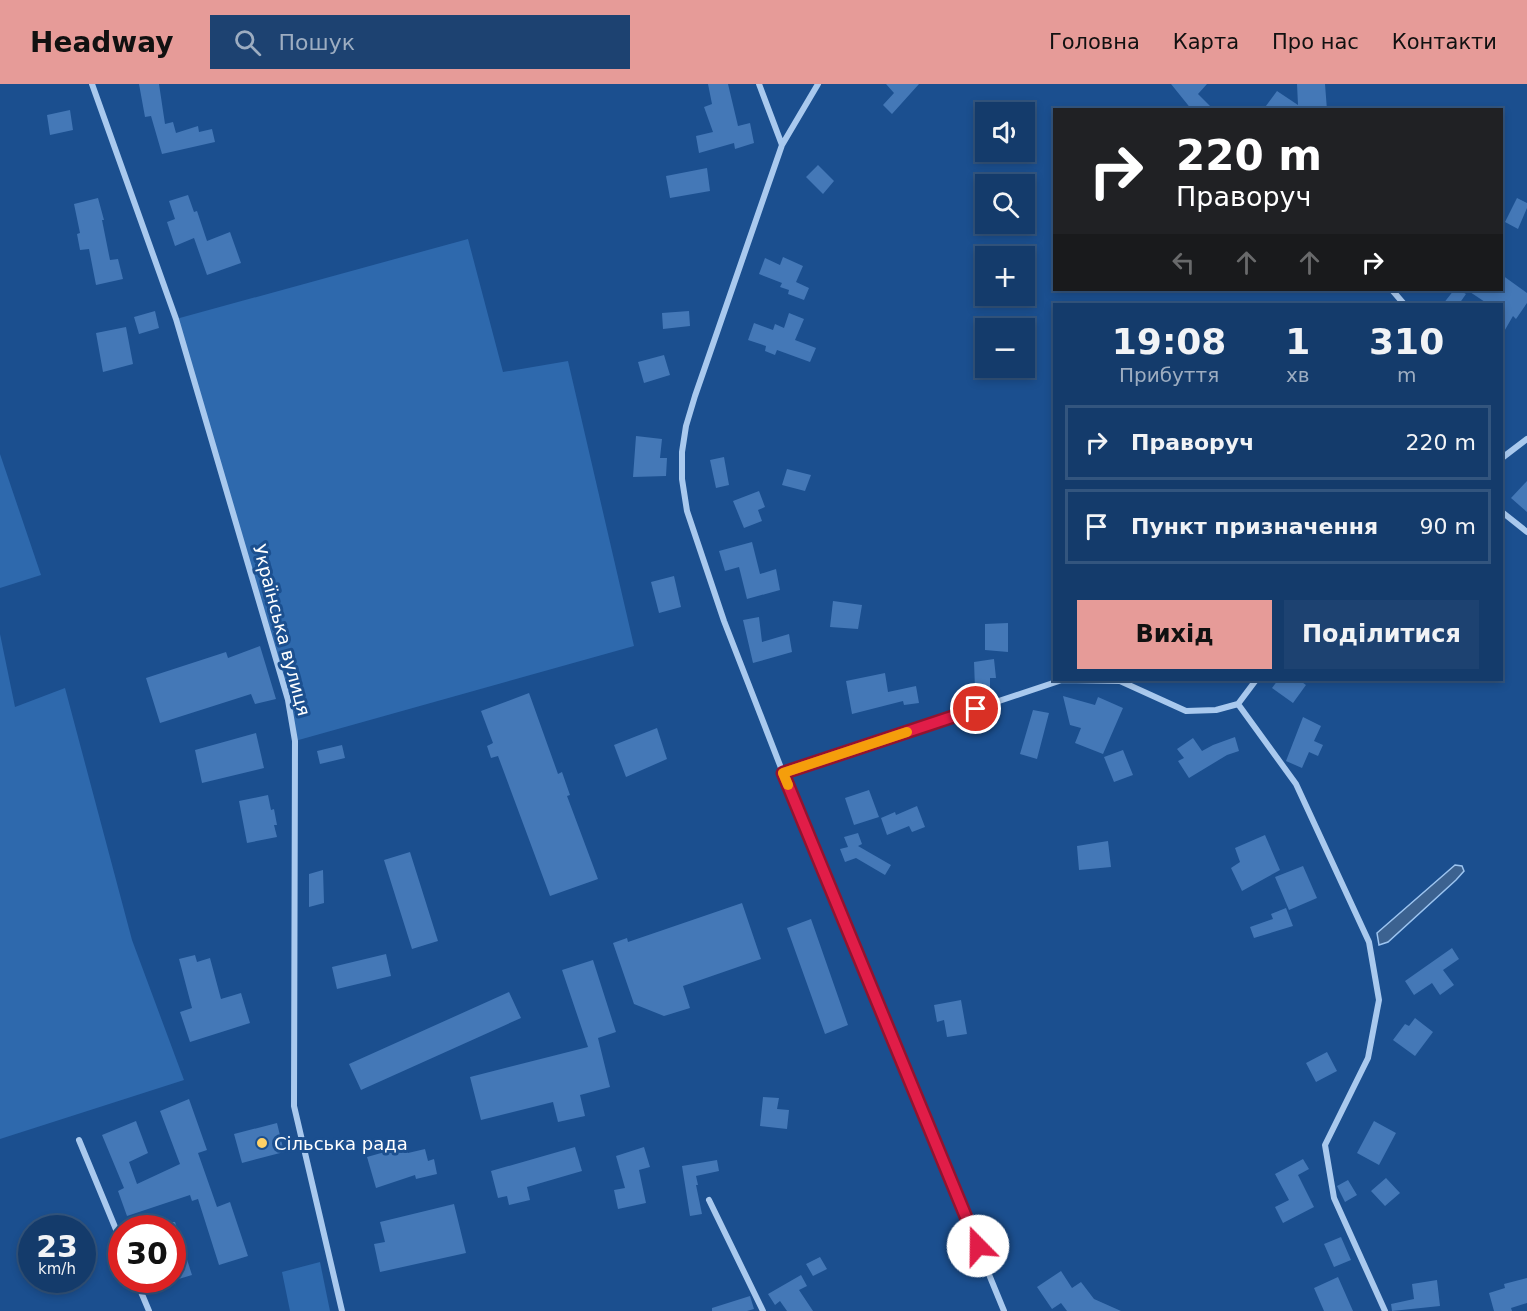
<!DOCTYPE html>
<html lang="uk">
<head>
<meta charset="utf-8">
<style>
  :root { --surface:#143b6b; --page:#1d4271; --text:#f1f3f6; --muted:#9dadc1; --line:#33557e; --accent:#e69b98 }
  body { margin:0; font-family:"DejaVu Sans",sans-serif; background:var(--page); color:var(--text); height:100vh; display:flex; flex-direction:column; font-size:22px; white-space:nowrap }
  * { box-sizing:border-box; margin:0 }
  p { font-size:20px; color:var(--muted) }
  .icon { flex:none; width:33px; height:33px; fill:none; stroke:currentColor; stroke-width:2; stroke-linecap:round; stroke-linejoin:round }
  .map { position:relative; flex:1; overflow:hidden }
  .drawer { position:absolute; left:1053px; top:219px; width:450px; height:378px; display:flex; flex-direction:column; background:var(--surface); border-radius:0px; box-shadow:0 3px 9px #0003,0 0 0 2px var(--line) }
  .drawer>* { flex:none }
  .hud { position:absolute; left:1053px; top:24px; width:450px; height:183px; border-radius:0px; box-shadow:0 3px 9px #0003,0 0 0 2px var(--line); background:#202124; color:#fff; overflow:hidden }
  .fabs { position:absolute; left:975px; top:18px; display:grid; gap:12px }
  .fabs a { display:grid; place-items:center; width:60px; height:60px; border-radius:0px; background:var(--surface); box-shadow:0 3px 9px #0003,0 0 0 2px var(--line); font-size:30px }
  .speed { position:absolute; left:18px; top:1131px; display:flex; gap:12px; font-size:30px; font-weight:700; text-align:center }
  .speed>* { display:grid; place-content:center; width:78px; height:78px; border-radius:50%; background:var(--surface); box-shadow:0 3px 9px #0003,0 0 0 2px var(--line); line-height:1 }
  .speed small { font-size:15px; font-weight:400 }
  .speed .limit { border:9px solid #d22; background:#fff; color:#111 }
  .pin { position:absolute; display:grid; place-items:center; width:51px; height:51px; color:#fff; margin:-26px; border:3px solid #fff; border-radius:50%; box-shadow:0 2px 6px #0007 }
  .me { position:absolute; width:66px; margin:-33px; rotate:338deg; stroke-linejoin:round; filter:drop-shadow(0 0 4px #0008) }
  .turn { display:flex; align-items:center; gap:21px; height:126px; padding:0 24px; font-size:27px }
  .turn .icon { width:78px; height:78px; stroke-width:2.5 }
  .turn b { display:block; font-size:42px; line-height:51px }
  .lanes { display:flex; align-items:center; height:57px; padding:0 24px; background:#0003; justify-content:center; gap:30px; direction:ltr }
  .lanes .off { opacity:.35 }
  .eta { display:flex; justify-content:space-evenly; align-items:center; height:102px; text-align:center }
  .eta b { font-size:36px; font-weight:700; line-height:42px }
  .button { display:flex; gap:12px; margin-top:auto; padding:12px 24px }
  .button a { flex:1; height:69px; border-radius:0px; background:var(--accent); color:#111; font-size:24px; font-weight:700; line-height:69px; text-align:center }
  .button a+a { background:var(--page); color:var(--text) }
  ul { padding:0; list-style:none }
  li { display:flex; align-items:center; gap:18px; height:75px; margin:0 12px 9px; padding:0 12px; border:3px solid var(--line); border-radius:0px }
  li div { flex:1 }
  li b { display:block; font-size:22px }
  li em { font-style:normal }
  header { display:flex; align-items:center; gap:36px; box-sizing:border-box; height:84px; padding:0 30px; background:var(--accent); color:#111 }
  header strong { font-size:28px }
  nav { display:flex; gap:33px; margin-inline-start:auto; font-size:21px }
  .search { width:420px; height:54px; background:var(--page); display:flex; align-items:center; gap:15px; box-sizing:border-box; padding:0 21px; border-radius:0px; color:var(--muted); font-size:22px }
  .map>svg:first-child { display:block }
</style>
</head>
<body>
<header>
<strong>Headway</strong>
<div class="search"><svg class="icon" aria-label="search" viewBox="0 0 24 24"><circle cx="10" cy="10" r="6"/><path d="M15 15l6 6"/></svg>Пошук</div>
<nav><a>Головна</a><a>Карта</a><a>Про нас</a><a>Контакти</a></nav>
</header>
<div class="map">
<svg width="1527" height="1227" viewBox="0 0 1527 1227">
  <rect width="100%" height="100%" fill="#1b4f8f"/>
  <path fill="#2e69ad" d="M 468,155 L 503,288 L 568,277 L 634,562 L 295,657 L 288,616 L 176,235 Z
    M 0,370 L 41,491 L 0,504 Z
    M 0,550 L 15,623 L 65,604 L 132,856 L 184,996 L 0,1055 Z
    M 320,1178 L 330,1227 L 290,1227 L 282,1188 Z"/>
  <path fill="#3c6290" stroke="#9cc4f0" stroke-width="1.5" d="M 1455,781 L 1462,782 L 1464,787 L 1456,796 L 1388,858 L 1379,861 L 1377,849 Z"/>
  <path fill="#4478b7" d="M 139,0 L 159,0 L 165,40 L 173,38 L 176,49 L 198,42 L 199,48 L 212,45 L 215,58 L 162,70 L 151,32 L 145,33 Z
    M 708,0 L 728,0 L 738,42 L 750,39 L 754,59 L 735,65 L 734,59 L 699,69 L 696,52 L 713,48 L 704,23 L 712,20 Z
    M 886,0 L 919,0 L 892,30 L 883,21 L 894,9 Z
    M 1171,0 L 1207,0 L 1198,10 L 1214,26 L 1192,26 Z
    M 1297,0 L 1325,0 L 1327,26 L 1263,26 L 1277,7 L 1298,21 Z
    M 70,26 L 73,46 L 50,51 L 47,31 Z
    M 818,81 L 834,97 L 823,110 L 806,93 Z
    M 707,84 L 710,107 L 670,114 L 666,92 Z
    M 188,111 L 194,128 L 197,127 L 207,157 L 230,148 L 241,179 L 207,191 L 194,154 L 175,162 L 167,138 L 175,135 L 169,117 Z
    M 98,114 L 104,136 L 102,136 L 110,176 L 118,175 L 123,195 L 96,201 L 89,165 L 80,166 L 77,150 L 80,149 L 74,120 Z
    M 1517,114 L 1527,119 L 1527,124 L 1518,145 L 1505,138 Z
    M 783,173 L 803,182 L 796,198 L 809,204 L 804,216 L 788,210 L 789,206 L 780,203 L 782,199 L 759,190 L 765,174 L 780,181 Z
    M 1502,191 L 1527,209 L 1527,219 L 1516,235 L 1513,232 L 1502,251 L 1502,220 L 1488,220 L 1467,206 L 1502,206 Z
    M 1454,206 L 1459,206 L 1466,210 L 1459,220 L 1443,220 Z
    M 155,227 L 159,244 L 139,250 L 134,233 Z
    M 689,227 L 690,242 L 663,245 L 662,229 Z
    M 789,229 L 804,235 L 795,256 L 816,264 L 810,278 L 777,266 L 775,271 L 765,267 L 766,262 L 748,256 L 754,239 L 773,246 L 775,240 L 784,244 Z
    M 126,243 L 133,280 L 103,288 L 96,249 Z
    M 664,271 L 670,291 L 644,299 L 638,278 Z
    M 636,352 L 662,355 L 660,374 L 667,374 L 666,392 L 633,393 Z
    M 724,373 L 729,401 L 716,404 L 710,376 Z
    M 787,385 L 811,391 L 805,407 L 782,401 Z
    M 1527,397 L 1527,428 L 1511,414 Z
    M 759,407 L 765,423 L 758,426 L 762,437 L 744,444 L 733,417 Z
    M 752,458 L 760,490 L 776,485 L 780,506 L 747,515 L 739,483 L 725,487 L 719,467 Z
    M 674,492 L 681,523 L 659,529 L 651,498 Z
    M 833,517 L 862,521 L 858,545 L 830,543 Z
    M 759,533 L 762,558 L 789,550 L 792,568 L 753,579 L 743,536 Z
    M 1008,539 L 1008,568 L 985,566 L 985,540 Z
    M 260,562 L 276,615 L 255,620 L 251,610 L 160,639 L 146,594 L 226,568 L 228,574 Z
    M 994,575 L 996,594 L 990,594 L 990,604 L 975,604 L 974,578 Z
    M 885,589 L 888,608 L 916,602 L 919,619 L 904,621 L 903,617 L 852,630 L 846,597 Z
    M 1278,596 L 1299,596 L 1306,601 L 1293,619 L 1272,604 Z
    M 529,609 L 558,690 L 562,688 L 570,711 L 567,712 L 598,795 L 550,812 L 498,672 L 491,674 L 487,662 L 493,659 L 481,627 Z
    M 1063,612 L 1095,621 L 1098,613 L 1123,624 L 1103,670 L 1075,659 L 1081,644 L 1070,641 Z
    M 1033,626 L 1049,629 L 1037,675 L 1020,670 Z
    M 1303,633 L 1321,642 L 1314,657 L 1323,661 L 1318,672 L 1309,668 L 1302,684 L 1286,677 Z
    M 657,644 L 667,675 L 626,693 L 614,661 Z
    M 256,649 L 264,684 L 202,699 L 195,666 Z
    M 1235,653 L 1239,667 L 1227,671 L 1189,694 L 1178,677 L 1184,674 L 1177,665 L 1193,654 L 1202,667 L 1213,661 Z
    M 342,661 L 345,674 L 320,680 L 317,667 Z
    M 1123,666 L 1133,691 L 1114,698 L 1104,673 Z
    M 869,706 L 879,733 L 854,741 L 845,714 Z
    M 268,711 L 271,726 L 274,725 L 277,741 L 274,741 L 277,753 L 247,759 L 239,717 Z
    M 917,722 L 925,743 L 912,748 L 909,742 L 887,751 L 881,734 L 895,728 L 896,731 Z
    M 858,749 L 862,760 L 858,762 L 891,781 L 885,791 L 856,774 L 845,778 L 840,765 L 848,763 L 844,753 Z
    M 1265,751 L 1280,786 L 1242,807 L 1231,784 L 1240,778 L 1235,764 Z
    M 1108,757 L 1111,783 L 1079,786 L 1077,762 Z
    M 410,768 L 438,857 L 412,865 L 384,776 Z
    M 1303,782 L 1317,814 L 1289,826 L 1275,793 Z
    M 323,786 L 324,819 L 309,823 L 309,790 Z
    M 742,819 L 761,875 L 683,902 L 690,924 L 664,932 L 634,920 L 613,859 L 627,854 L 628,858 Z
    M 1286,824 L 1293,842 L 1254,854 L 1250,843 L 1273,835 L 1271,830 Z
    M 811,835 L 848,941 L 825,950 L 787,844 Z
    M 1452,864 L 1459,875 L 1443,886 L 1454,901 L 1440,911 L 1432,899 L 1414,911 L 1405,897 Z
    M 386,870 L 391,892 L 337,905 L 332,883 Z
    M 195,871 L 197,878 L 210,874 L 221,915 L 241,909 L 250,939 L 190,958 L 180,928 L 192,924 L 179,875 Z
    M 593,876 L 616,948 L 598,954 L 610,1003 L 580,1011 L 585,1032 L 558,1038 L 553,1018 L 481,1036 L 470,993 L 588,963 L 562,886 Z
    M 509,908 L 521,934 L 361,1006 L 349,980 Z
    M 961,916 L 967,950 L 947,953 L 944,936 L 937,938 L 934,921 Z
    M 1415,934 L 1433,948 L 1415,972 L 1393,956 L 1405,940 L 1409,942 Z
    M 1327,968 L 1337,987 L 1316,998 L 1306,979 Z
    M 763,1013 L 779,1014 L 777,1025 L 789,1026 L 787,1045 L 760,1042 Z
    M 189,1015 L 207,1066 L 198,1069 L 217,1123 L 230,1118 L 248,1172 L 219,1181 L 198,1115 L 192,1117 L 190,1111 L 127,1132 L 118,1107 L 124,1104 L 102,1051 L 136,1037 L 148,1069 L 129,1078 L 137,1100 L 180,1080 L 160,1027 Z
    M 1374,1037 L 1396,1049 L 1379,1081 L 1357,1069 Z
    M 277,1039 L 284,1068 L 242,1079 L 234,1050 Z
    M 406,1062 L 408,1069 L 425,1065 L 428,1077 L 434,1075 L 437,1090 L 416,1095 L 415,1091 L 376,1104 L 367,1073 Z
    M 575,1063 L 582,1087 L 527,1103 L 530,1116 L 509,1121 L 507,1112 L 498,1114 L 491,1087 Z
    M 644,1063 L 650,1083 L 639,1086 L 646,1119 L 618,1125 L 614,1106 L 625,1104 L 616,1072 Z
    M 1303,1075 L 1309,1085 L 1298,1091 L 1314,1123 L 1283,1139 L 1275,1123 L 1289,1116 L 1275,1090 Z
    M 717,1076 L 719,1087 L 696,1092 L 698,1101 L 696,1101 L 702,1130 L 690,1132 L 682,1082 Z
    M 1386,1094 L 1400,1109 L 1385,1122 L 1371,1107 Z
    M 1348,1096 L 1357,1111 L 1345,1118 L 1337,1102 Z
    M 454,1120 L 466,1169 L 380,1188 L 374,1160 L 385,1158 L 380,1138 Z
    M 172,1138 L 175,1138 L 192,1191 L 172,1197 Z
    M 1341,1153 L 1351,1176 L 1334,1183 L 1324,1160 Z
    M 820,1173 L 827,1185 L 813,1192 L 806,1180 Z
    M 1061,1187 L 1072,1204 L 1081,1198 L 1094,1215 L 1121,1227 L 1067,1227 L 1061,1219 L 1052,1225 L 1037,1203 Z
    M 801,1191 L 807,1202 L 799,1206 L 813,1227 L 787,1227 L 780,1217 L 775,1221 L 768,1210 Z
    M 1338,1193 L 1353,1227 L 1324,1227 L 1314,1204 Z
    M 1527,1194 L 1527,1219 L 1511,1224 L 1512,1227 L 1494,1227 L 1489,1209 L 1505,1204 L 1504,1200 Z
    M 1437,1196 L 1440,1222 L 1392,1227 L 1391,1220 L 1414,1215 L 1412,1200 Z
    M 750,1212 L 754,1225 L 747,1227 L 712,1227 L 712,1224 Z"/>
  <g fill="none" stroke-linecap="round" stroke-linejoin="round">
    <path stroke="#a9c9ee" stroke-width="6" d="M 92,0 L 176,235 L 288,616 L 295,657 L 294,1022 L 342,1227
      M 759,0 L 782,61
      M 818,0 L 782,61 L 695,312 L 686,342 L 682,368 L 682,395 L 687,427 L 724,537 L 783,689 L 1004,1227
      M 1392,206 L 1404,220
      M 1502,374 L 1527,355
      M 1502,428 L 1527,448
      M 1238,620 L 1296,700 L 1369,858 L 1379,916 L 1368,974 L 1325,1061 L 1334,1114 L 1385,1227
      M 783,689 L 1062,596 L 1120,597 L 1186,627 L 1216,626 L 1238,620 L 1256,596
      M 79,1056 L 122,1160
      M 709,1116 L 763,1227
      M 136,1196 L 149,1227"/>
  </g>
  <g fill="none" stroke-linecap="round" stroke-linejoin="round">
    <defs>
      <path id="route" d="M 976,625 L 783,689 L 978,1162"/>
    </defs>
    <use href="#route" stroke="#92132f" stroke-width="15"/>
    <use href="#route" stroke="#e11d48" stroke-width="10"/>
    <path stroke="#f59e0b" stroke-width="10" d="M 788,701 L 783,689 L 907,648"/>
  </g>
  <circle fill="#ffd166" stroke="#1b4f8f" stroke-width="2" cx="262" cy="1059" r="6"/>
  <g text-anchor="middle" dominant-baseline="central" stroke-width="6" stroke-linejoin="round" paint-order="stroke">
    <g font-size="18" fill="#fff" stroke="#1b4f8f">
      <text transform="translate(282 546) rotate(75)">Українська вулиця</text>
    </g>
    <g font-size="18" fill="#fff" stroke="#1b4f8f" text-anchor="start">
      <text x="274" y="1059">Сільська рада</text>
    </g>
  </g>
</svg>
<div class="fabs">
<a><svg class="icon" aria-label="sound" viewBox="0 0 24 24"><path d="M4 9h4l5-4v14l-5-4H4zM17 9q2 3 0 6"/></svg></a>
<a><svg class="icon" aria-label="search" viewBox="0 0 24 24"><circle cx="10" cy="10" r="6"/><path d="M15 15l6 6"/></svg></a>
<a>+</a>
<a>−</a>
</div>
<div class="speed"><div>23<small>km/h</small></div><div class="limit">30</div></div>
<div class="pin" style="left:976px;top:625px;background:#d93025"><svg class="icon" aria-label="arrive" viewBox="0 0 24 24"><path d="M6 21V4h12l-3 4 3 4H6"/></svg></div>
<svg class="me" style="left:978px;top:1162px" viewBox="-20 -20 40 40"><circle r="19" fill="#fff"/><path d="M0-13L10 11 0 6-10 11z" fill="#e11d48"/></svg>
<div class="hud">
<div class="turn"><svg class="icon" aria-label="right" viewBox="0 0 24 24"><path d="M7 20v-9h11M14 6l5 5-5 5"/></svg><div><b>220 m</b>Праворуч</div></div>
<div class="lanes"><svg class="icon off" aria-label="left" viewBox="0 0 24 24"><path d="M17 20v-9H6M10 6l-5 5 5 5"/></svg><svg class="icon off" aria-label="ahead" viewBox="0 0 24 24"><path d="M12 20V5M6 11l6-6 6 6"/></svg><svg class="icon off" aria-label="ahead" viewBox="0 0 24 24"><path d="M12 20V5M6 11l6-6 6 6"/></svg><svg class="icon" aria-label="right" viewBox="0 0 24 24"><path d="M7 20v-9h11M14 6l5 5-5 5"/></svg></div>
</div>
<section class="drawer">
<div class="eta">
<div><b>19:08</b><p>Прибуття</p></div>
<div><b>1</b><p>хв</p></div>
<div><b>310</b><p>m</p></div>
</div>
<ul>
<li><svg class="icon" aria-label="right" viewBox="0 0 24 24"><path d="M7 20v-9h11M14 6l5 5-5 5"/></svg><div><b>Праворуч</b></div><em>220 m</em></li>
<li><svg class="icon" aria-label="arrive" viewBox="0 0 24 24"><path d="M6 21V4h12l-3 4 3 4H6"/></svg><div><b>Пункт призначення</b></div><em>90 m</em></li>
</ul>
<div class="button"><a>Вихід</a><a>Поділитися</a></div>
</section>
</div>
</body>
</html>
